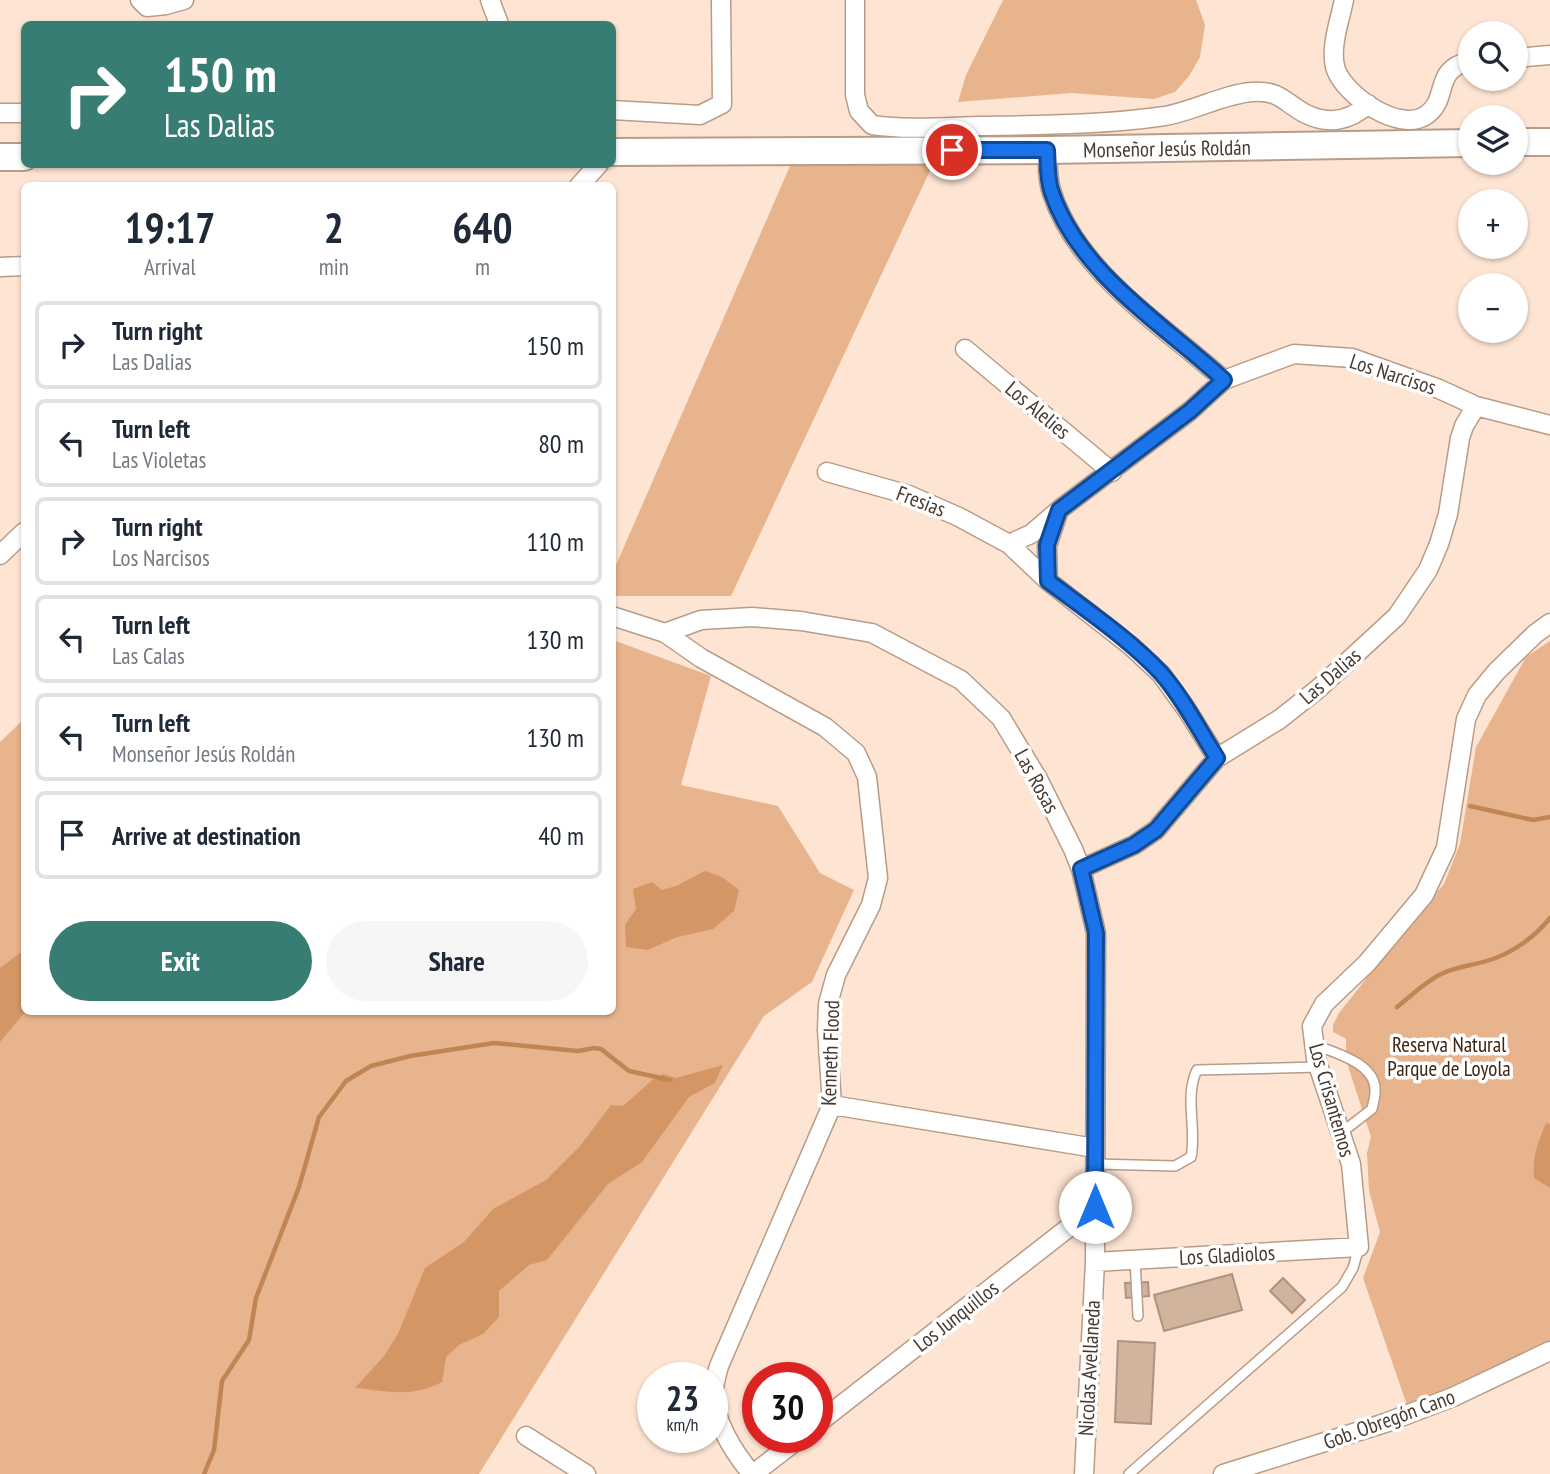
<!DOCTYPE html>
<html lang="en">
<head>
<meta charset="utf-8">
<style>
  :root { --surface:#fff; --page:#f6f6f7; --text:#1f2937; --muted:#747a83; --line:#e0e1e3; --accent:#387d73 }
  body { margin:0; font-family:"PT Sans Narrow",sans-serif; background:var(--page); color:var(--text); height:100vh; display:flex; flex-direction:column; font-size:26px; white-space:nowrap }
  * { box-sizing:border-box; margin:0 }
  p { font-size:23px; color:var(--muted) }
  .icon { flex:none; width:38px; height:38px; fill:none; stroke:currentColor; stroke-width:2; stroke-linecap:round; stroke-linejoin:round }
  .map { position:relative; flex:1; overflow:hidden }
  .panel { position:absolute; left:21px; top:182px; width:595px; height:833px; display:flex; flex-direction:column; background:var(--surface); border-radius:10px; box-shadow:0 2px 5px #0004 }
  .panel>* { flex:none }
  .top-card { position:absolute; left:21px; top:21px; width:595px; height:147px; border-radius:10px; box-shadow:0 2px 5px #0004; background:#387d73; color:#fff; overflow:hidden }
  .fabs { position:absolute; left:1458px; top:21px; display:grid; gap:14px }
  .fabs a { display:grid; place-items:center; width:70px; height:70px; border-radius:50%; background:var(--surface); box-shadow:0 2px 5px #0004; font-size:35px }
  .speed { position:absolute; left:637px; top:1362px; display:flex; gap:14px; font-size:35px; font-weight:700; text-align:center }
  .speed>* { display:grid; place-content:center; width:91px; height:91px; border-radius:50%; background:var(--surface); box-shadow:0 2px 5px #0004; line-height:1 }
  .speed small { font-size:18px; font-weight:400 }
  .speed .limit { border:10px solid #d22; background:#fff; color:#111 }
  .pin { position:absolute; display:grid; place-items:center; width:60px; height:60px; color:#fff; margin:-30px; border:4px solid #fff; border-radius:50%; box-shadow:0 2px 7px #0007 }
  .me { position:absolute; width:77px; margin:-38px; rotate:0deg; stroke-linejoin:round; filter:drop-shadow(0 0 5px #0008) }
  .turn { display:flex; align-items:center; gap:24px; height:147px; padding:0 28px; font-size:32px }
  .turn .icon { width:91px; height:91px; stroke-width:2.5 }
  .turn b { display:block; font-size:49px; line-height:60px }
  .eta { display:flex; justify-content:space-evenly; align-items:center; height:119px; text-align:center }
  .eta b { font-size:42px; font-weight:600; line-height:49px }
  .primary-button { display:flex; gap:14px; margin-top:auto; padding:14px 28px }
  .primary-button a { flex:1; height:80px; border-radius:42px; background:var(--accent); color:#fff; font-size:28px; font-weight:600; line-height:80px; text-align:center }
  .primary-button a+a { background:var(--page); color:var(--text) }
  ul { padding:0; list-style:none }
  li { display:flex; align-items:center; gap:21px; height:88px; margin:0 14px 10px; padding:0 14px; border:4px solid var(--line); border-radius:10px }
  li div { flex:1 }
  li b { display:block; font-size:26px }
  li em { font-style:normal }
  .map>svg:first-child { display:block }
</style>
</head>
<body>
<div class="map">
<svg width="1550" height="1474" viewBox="0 0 1550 1474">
  <rect width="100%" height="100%" fill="#fee5d3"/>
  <path fill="#e8b48d" d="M 1003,0 L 1196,0 L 1205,25 L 1200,57 L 1189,76 L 1175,92 L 1154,99 L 1071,93 L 958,102 L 966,75 Z
    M 793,159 L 935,160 L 731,596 L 613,596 L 613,572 Z
    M 613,640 L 711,676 L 681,785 L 778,806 L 820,873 L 854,890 L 812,982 L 764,1016 L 479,1474 L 0,1474 L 0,742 L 24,719 L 24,1012 L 612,1012 Z
    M 1550,641 L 1550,1345 L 1408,1408 L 1363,1278 L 1380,1232 L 1369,1191 L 1367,1153 L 1371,1137 L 1346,1060 L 1346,1039 L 1333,1032 L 1333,1025 L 1339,1013 L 1419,912 L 1444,884 L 1460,844 L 1476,747 L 1526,657 Z"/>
  <path fill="#d49665" d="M 705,871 L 722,877 L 739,890 L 734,911 L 713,929 L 677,937 L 648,950 L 626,947 L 625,925 L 636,909 L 633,889 L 652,882 L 662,890 L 676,886 Z
    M 24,950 L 25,1012 L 0,1042 L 0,968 Z
    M 723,1065 L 715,1083 L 689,1097 L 642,1162 L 608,1184 L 547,1260 L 529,1265 L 499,1291 L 499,1317 L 483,1334 L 459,1345 L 446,1357 L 442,1382 C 412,1398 387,1391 355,1388 L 384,1356 L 398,1334 L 425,1268 L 464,1242 L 493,1209 L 546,1180 L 580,1146 L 611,1105 L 623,1106 L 651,1081 L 663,1074 L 676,1078 Z
    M 1546,1123 L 1550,1124 L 1550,1188 L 1534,1178 C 1532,1157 1538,1142 1546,1123 Z"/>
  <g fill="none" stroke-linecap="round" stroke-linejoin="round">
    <path stroke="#c18453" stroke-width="4.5" d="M 1470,806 L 1533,820 L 1550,817
      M 1397,1007 C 1411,996 1425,982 1441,974 C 1458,966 1476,965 1493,959 C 1515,951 1536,936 1550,918
      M 204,1474 L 214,1450 L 222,1381 L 249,1340 L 256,1298 L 299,1187 L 319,1117 L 346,1081 L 371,1066 L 410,1056 L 494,1043 L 578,1051 L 594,1048 L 601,1049 L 629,1071 L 670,1080"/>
  </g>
  <path fill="#d1b49e" stroke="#af937e" stroke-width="2" d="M 1232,1274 L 1242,1310 L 1164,1331 L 1154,1295 Z
    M 1283,1278 L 1305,1300 L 1292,1313 L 1270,1291 Z
    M 1148,1282 L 1149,1296 L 1126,1298 L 1125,1283 Z
    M 1118,1341 L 1155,1343 L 1151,1424 L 1115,1422 Z"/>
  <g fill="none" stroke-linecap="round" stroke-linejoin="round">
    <defs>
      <path id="lane" d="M 1315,1045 C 1336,1053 1377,1064 1375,1092 C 1375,1098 1373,1104 1372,1109 L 1341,1133
        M 1095,1164 L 1175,1166 L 1191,1157 C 1197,1129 1184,1096 1197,1070 L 1319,1067
        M 1135,1260 L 1138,1316
        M 1129,1474 L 1342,1287 L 1353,1268 L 1359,1247"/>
      <path id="street" d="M 140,0 L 147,7 L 166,5 L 184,0
        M 490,0 L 499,24
        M 855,0 L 855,95 L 859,111 L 872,125 C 907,130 944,127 979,126 C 1041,125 1103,125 1165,116 C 1194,111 1224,94 1252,92 C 1279,90 1283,101 1304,113 C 1327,125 1349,122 1368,104
        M 1344,0 C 1340,20 1329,49 1336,70 C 1346,96 1398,132 1425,116 C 1451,99 1431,70 1470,61
        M 1516,58 L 1550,55
        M 612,110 L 700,115 L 722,104 L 721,0
        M 0,113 L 24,113
        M 1047,150 C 1048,164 1047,180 1052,193 C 1078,273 1164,326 1224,380
        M 579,186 L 599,164
        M 0,267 L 24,266
        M 965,349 L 1112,472
        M 827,472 L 909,495 L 959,517 L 1009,544 L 1048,581 L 1131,646 L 1161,674 L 1187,710 L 1217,758
        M 1009,544 L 1031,534 L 1058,511
        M 0,555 L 24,532
        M 1048,581 L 1047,546 L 1059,510 L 1190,411 L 1224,380 L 1294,354 L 1352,358 L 1439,389 L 1476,406 L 1550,425
        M 612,616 L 665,633 L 701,658 L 825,727 L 856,753 L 867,777 L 878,878 L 871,905 L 836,975 L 828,1004 L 827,1030 L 832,1105 L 719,1366 C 717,1373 715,1380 714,1388 C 711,1417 734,1453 752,1474
        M 665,633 L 701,620 L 752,617 L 801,621 L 872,633 L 961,680 L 1001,718 L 1038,779 L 1073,849 L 1081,869 L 1096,933 L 1095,1262 L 1084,1474
        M 1081,869 L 1134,845 L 1156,830 L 1217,758 L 1280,719 L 1319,688 L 1397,616 L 1428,570 L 1439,544 L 1448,514 L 1460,438 L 1464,426 L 1476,406
        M 832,1105 L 1095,1148
        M 1095,1262 L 1359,1247 L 1351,1164 L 1316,1059 L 1312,1026 L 1324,1004 L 1367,963 L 1424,895 L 1446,848 L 1466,719 L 1477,695 L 1497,671 L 1535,634 L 1550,623
        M 817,1424 L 1095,1207
        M 526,1436 L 586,1474
        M 753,1474 L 801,1437
        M 1223,1474 L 1385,1423 L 1453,1397 L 1550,1351"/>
      <g id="secondary">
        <path d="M 1516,142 L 1550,142"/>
        <path id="s1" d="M 612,152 L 1047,150 L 1470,143"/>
        <path d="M 0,157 L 24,157"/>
      </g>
    </defs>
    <use href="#lane" stroke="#b89c87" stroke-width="12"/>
    <use href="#street" stroke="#b89c87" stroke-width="21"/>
    <use href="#secondary" stroke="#b89c87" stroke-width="30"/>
    <use href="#lane" stroke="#fff" stroke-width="9"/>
    <use href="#street" stroke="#fff" stroke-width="18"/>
    <use href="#secondary" stroke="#fff" stroke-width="26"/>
  </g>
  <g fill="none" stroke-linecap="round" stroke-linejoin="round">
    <defs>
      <path id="route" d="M 952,150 L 1047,150 C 1048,164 1047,180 1052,193 C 1079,273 1164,325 1224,380 L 1190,411 L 1059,510 L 1047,545 L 1048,581 C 1086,610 1128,638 1161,673 C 1183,698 1199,730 1217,758 L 1156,830 L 1134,845 L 1081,869 L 1096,933 L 1095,1207"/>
    </defs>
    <use href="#route" stroke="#114b97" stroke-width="18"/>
    <use href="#route" stroke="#1a73e8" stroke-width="12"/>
  </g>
  <g text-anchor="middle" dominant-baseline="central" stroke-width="7" stroke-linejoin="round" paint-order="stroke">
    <g font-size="21" fill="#463a31" stroke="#fff">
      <text stroke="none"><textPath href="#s1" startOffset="555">Monseñor Jesús Roldán</textPath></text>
      <text transform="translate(1393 374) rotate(18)">Los Narcisos</text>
      <text transform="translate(1038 410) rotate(40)">Los Alelies</text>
      <text transform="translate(921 501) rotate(21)">Fresias</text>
      <text transform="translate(1330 676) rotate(-41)">Las Dalias</text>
      <text transform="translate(1037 781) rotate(61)">Las Rosas</text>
      <text transform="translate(830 1053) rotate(-88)">Kenneth Flood</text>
      <text transform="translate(1332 1100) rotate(74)">Los Crisantemos</text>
      <text transform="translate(1227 1255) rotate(-3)">Los Gladiolos</text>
      <text transform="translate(956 1316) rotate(-38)">Los Junquillos</text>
      <text transform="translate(1089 1368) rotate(-87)">Nicolas Avellaneda</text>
      <text transform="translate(1389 1419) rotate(-20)">Gob. Obregón Cano</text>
    </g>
    <g font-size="21" fill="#3f250f" stroke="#fff">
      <text x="1449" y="1044">Reserva Natural<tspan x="1449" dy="24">Parque de Loyola</tspan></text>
    </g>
  </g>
</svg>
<div class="fabs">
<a><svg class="icon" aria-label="search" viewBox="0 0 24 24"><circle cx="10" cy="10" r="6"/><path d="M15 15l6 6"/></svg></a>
<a><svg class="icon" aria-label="layers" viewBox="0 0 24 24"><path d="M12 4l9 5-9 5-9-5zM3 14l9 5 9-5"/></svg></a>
<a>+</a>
<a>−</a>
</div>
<div class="speed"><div>23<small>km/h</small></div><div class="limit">30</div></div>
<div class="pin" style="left:952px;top:150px;background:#d93025"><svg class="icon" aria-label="arrive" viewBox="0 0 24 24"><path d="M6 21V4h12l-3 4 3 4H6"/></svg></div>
<svg class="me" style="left:1095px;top:1207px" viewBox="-20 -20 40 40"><circle r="19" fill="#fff"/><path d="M0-13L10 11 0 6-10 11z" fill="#1a73e8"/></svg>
<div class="top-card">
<div class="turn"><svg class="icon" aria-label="right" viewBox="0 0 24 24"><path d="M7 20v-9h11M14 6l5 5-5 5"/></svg><div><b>150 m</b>Las Dalias</div></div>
</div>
<section class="panel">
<div class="eta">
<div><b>19:17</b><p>Arrival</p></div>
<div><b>2</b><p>min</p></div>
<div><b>640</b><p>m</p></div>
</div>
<ul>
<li><svg class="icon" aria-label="right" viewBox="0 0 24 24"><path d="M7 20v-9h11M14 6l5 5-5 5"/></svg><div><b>Turn right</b><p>Las Dalias</p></div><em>150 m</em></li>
<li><svg class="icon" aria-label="left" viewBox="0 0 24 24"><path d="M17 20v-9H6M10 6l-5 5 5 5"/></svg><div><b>Turn left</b><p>Las Violetas</p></div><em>80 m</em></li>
<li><svg class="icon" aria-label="right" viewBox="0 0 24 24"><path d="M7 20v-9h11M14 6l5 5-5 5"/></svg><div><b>Turn right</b><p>Los Narcisos</p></div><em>110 m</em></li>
<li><svg class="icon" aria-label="left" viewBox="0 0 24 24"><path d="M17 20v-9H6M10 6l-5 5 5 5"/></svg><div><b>Turn left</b><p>Las Calas</p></div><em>130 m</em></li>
<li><svg class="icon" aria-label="left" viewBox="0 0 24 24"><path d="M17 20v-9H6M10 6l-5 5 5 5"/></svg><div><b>Turn left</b><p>Monseñor Jesús Roldán</p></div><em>130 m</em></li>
<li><svg class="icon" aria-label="arrive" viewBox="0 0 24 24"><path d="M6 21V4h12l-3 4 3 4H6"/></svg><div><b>Arrive at destination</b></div><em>40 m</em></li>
</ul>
<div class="primary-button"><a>Exit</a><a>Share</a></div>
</section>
</div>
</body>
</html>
